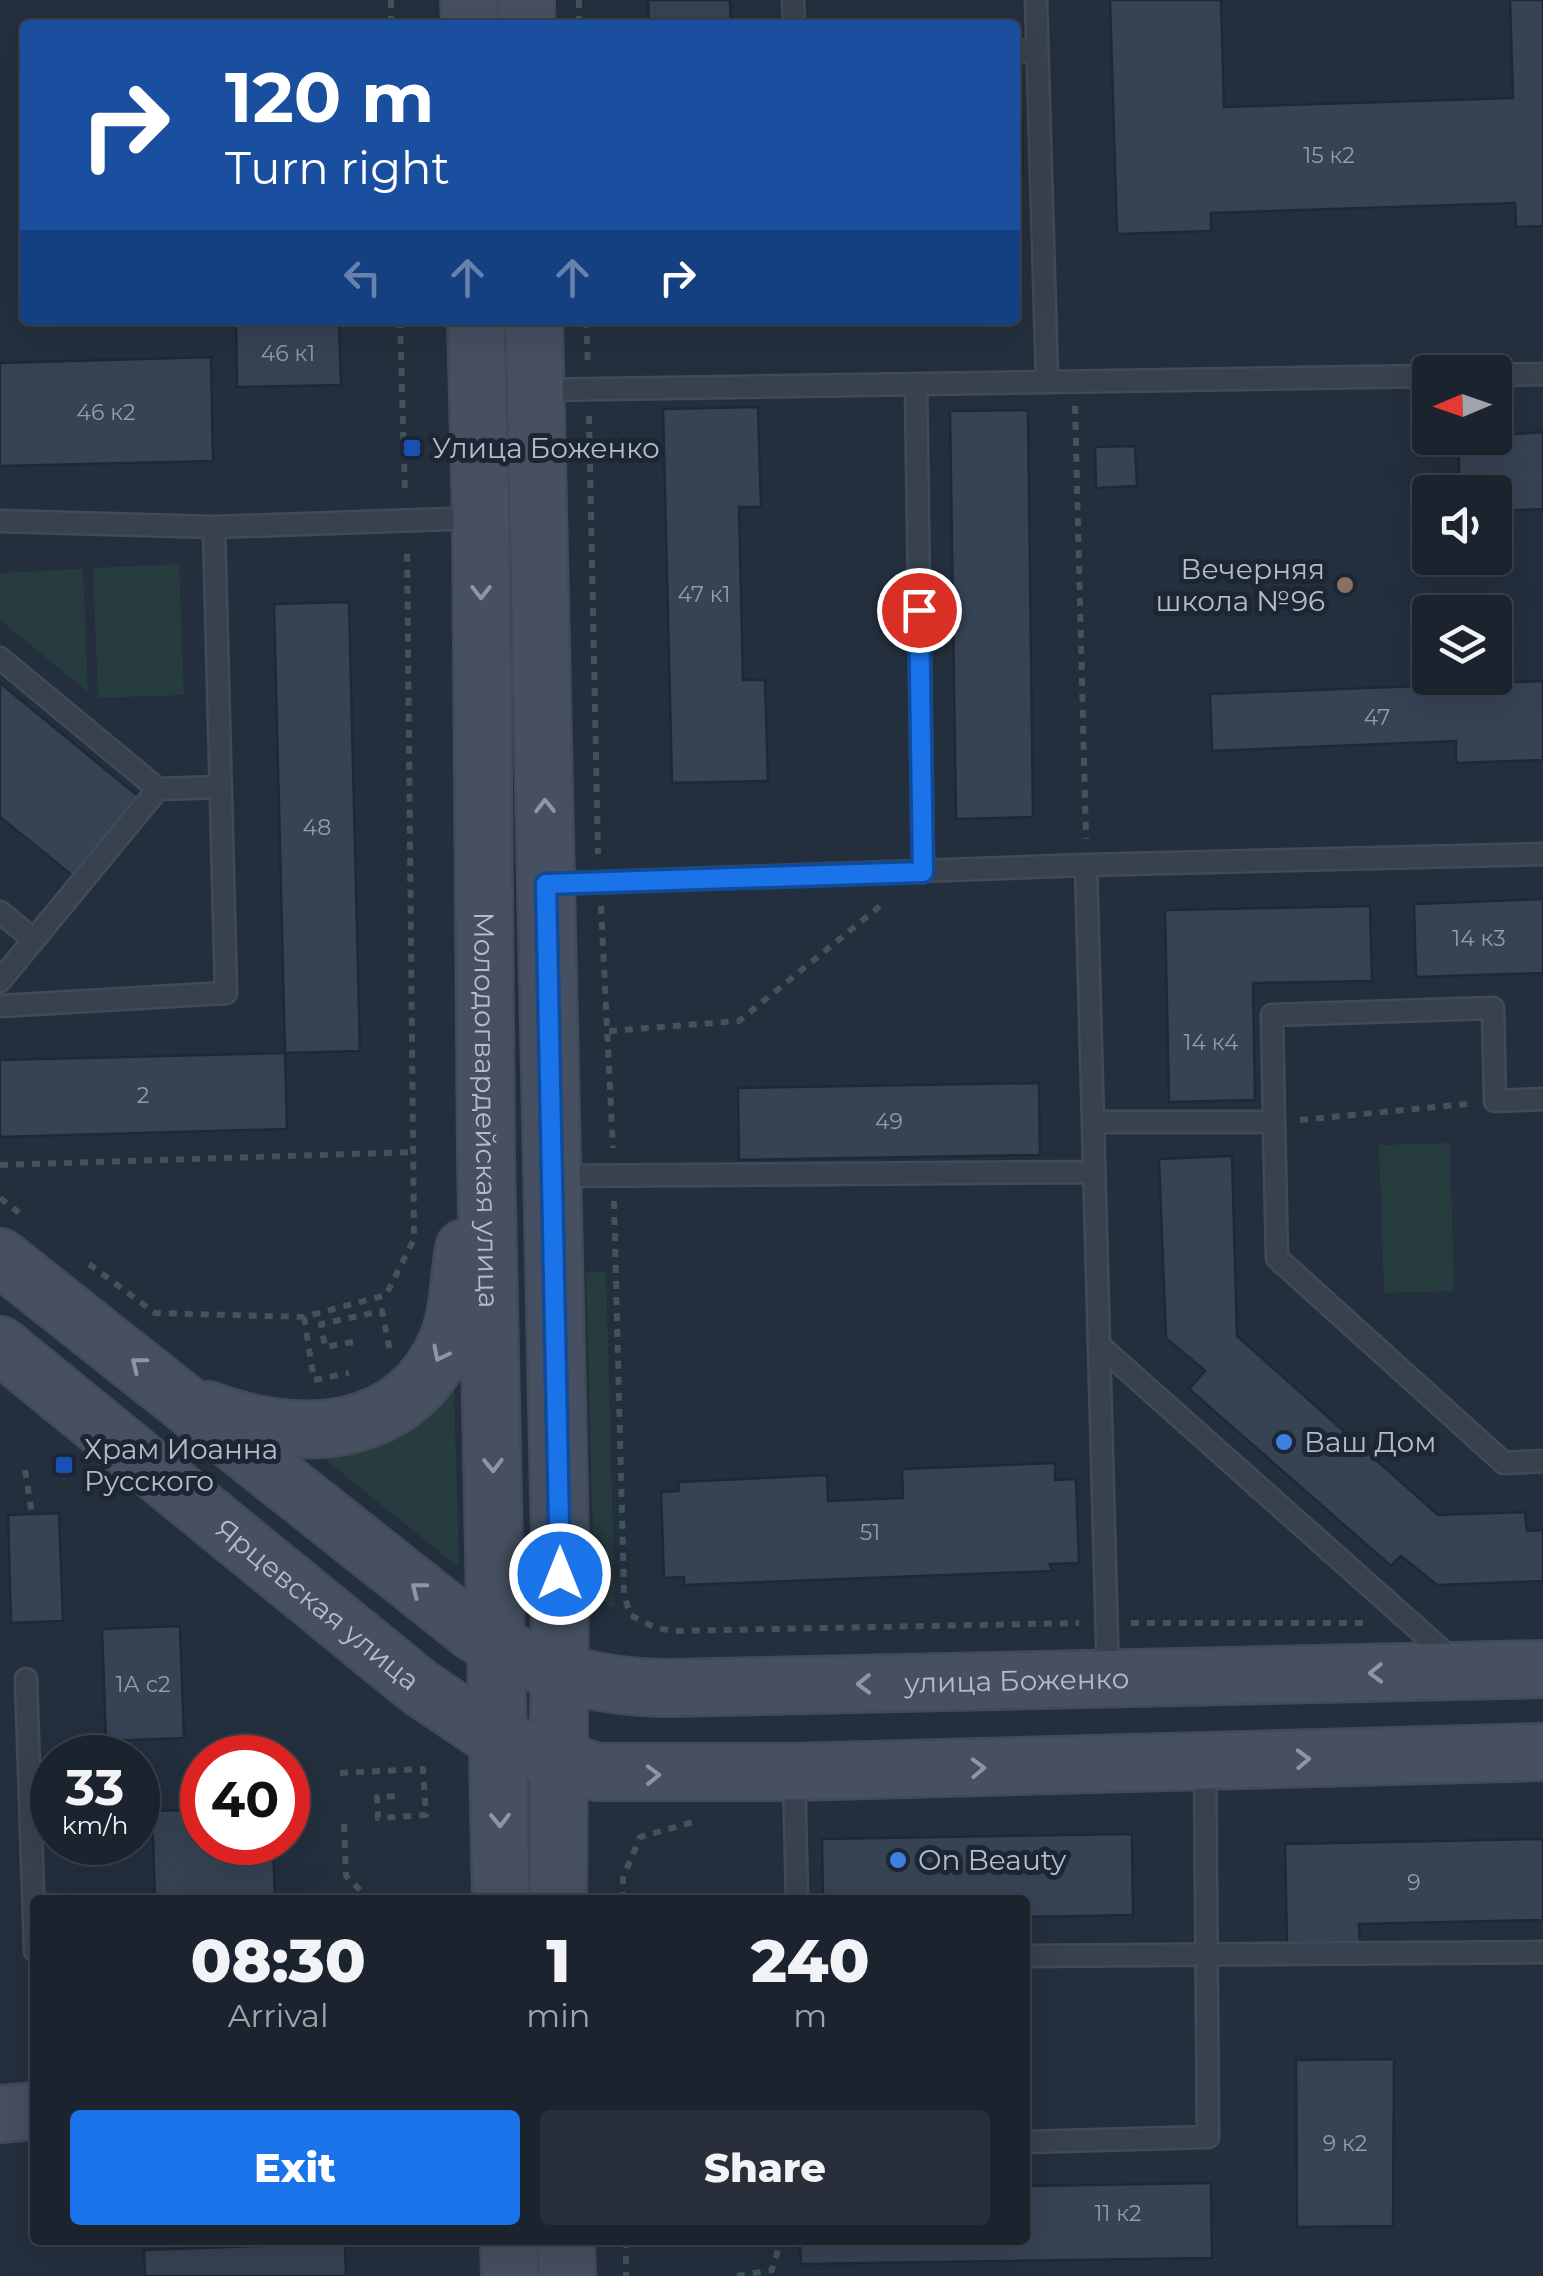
<!DOCTYPE html>
<html lang="en">
<head>
<meta charset="utf-8">
<style>
  :root { --surface:#1b232e; --page:#282f3a; --text:#f1f3f6; --muted:#a0a4aa; --line:#39404a; --accent:#1a73e8 }
  body { margin:0; font-family:Montserrat,sans-serif; background:var(--page); color:var(--text); height:100vh; display:flex; flex-direction:column; font-size:38px; white-space:nowrap }
  * { box-sizing:border-box; margin:0 }
  p { font-size:32px; color:var(--muted) }
  .icon { flex:none; width:55px; height:55px; fill:none; stroke:currentColor; stroke-width:2; stroke-linecap:round; stroke-linejoin:round }
  .map { position:relative; flex:1; overflow:hidden }
  .drawer { position:absolute; left:30px; top:1895px; width:1000px; height:350px; display:flex; flex-direction:column; background:var(--surface); border-radius:10px; box-shadow:0 10px 40px #0002,0 0 0 2px var(--line) }
  .drawer>* { flex:none }
  .top-card { position:absolute; left:20px; top:20px; width:1000px; height:305px; border-radius:10px; box-shadow:0 10px 40px #0002,0 0 0 2px var(--line); background:#1a4fa0; color:#fff; overflow:hidden }
  .needle { width:65px; rotate:268deg }
  .fabs { position:absolute; left:1412px; top:355px; display:grid; gap:20px }
  .fabs a { display:grid; place-items:center; width:100px; height:100px; border-radius:10px; background:var(--surface); box-shadow:0 10px 40px #0002,0 0 0 2px var(--line); font-size:50px }
  .speed { position:absolute; left:30px; top:1735px; display:flex; gap:20px; font-size:50px; font-weight:700; text-align:center }
  .speed>* { display:grid; place-content:center; width:130px; height:130px; border-radius:50%; background:var(--surface); box-shadow:0 10px 40px #0002,0 0 0 2px var(--line); line-height:1 }
  .speed small { font-size:25px; font-weight:400 }
  .speed .limit { border:15px solid #d22; background:#fff; color:#111 }
  .pin { position:absolute; display:grid; place-items:center; width:85px; height:85px; color:#fff; margin:-42px; border:5px solid #fff; border-radius:50%; box-shadow:0 2px 10px #0007 }
  .me { position:absolute; width:110px; margin:-55px; rotate:0deg; stroke-linejoin:round; filter:drop-shadow(0 0 8px #0008) }
  .turn { display:flex; align-items:center; gap:35px; height:210px; padding:0 40px; font-size:45px }
  .turn .icon { width:130px; height:130px; stroke-width:2.5 }
  .turn b { display:block; font-size:70px; line-height:85px }
  .lanes { display:flex; align-items:center; height:95px; padding:0 40px; background:#0003; justify-content:center; gap:50px; direction:ltr }
  .lanes .off { opacity:.35 }
  .eta { display:flex; justify-content:space-evenly; align-items:center; height:170px; text-align:center }
  .eta b { font-size:60px; font-weight:800; line-height:70px }
  .button { display:flex; gap:20px; margin-top:auto; padding:20px 40px }
  .button a { flex:1; height:115px; border-radius:10px; background:var(--accent); color:#fff; font-size:40px; font-weight:800; line-height:115px; text-align:center }
  .button a+a { background:var(--page); color:var(--text) }
  .map>svg:first-child { display:block }
</style>
</head>
<body>
<div class="map">
<svg width="1543" height="2276" viewBox="0 0 1543 2276">
  <rect width="100%" height="100%" fill="#242f3e"/>
  <path fill="#263c3f" d="M 179,564 L 184,695 L 98,698 L 93,568 Z
    M 83,569 L 88,692 L 0,620 L 0,573 Z
    M 1450,1143 L 1454,1291 L 1384,1293 L 1379,1145 Z
    M 606,1271 L 615,1607 L 610,1607 L 601,1597 L 594,1574 L 586,1272 Z
    M 454,1390 L 459,1563 L 457,1566 L 326,1460 L 325,1455 Z"/>
  <path fill="#364354" stroke="#1f2835" stroke-width="2.5" d="M 648,0 L 730,0 L 731,25 L 649,25 Z
    M 1110,0 L 1221,0 L 1224,107 L 1513,98 L 1510,0 L 1543,0 L 1543,226 L 1516,227 L 1515,203 L 1211,213 L 1211,231 L 1117,234 Z
    M 1015,81 L 1021,81 L 1023,174 L 1015,174 Z
    M 236,320 L 339,320 L 341,385 L 237,387 Z
    M 211,357 L 213,461 L 0,466 L 0,363 Z
    M 758,407 L 761,507 L 739,507 L 743,680 L 765,680 L 768,781 L 672,783 L 663,409 Z
    M 1028,410 L 1033,817 L 956,819 L 950,411 Z
    M 1543,432 L 1543,509 L 1495,511 L 1495,492 L 1460,492 L 1458,438 Z
    M 1135,446 L 1137,486 L 1096,488 L 1095,447 Z
    M 349,602 L 360,1051 L 285,1053 L 274,604 Z
    M 1543,681 L 1543,760 L 1456,763 L 1456,741 L 1212,751 L 1210,694 Z
    M 0,683 L 138,796 L 73,876 L 0,817 Z
    M 1543,899 L 1543,973 L 1416,977 L 1414,904 Z
    M 1370,906 L 1372,981 L 1253,983 L 1255,1100 L 1169,1102 L 1165,910 Z
    M 285,1053 L 287,1129 L 0,1137 L 0,1060 Z
    M 1039,1083 L 1040,1155 L 739,1160 L 738,1088 Z
    M 1232,1156 L 1237,1336 L 1438,1515 L 1525,1512 L 1527,1531 L 1543,1530 L 1543,1581 L 1437,1585 L 1401,1556 L 1391,1566 L 1189,1389 L 1205,1371 L 1166,1338 L 1159,1159 Z
    M 1055,1463 L 1055,1480 L 1076,1479 L 1079,1563 L 1049,1564 L 1053,1571 L 684,1585 L 684,1577 L 664,1578 L 661,1492 L 679,1491 L 678,1482 L 827,1475 L 828,1501 L 903,1498 L 902,1469 Z
    M 59,1513 L 63,1621 L 11,1623 L 8,1515 Z
    M 180,1626 L 184,1738 L 106,1741 L 102,1629 Z
    M 202,1788 L 202,1842 L 273,1842 L 275,1900 L 155,1900 L 152,1811 L 188,1810 L 190,1799 Z
    M 1132,1834 L 1133,1915 L 1025,1917 L 1025,1900 L 823,1900 L 822,1839 Z
    M 1543,1839 L 1543,1920 L 1359,1924 L 1360,1943 L 1287,1944 L 1285,1844 Z
    M 1394,2059 L 1393,2226 L 1297,2227 L 1296,2060 Z
    M 1211,2183 L 1212,2258 L 801,2264 L 800,2240 L 1025,2240 L 1025,2186 Z
    M 345,2243 L 346,2276 L 145,2276 L 144,2250 Z"/>
  <g fill="none" stroke-linecap="round" stroke-linejoin="round">
    <defs>
      <path id="lane" d="M 793,0 L 794,25
        M 1036,0 L 1047,381
        M 1015,51 L 1037,50
        M 1495,375 L 1543,374
        M 916,385 L 923,872
        M 537,390 L 1430,376
        M 0,521 L 214,527 L 479,518
        M 0,658 L 158,789
        M 1086,865 L 1108,1677
        M 548,884 L 1086,865 L 1543,854
        M 0,912 L 33,939
        M 0,981 L 158,789 L 221,787
        M 0,1006 L 226,993 L 214,527
        M 1093,1122 L 1274,1122 L 1272,1015 L 1493,1008 L 1495,1101 L 1543,1099
        M 1274,1122 L 1277,1258 L 1504,1463 L 1543,1461
        M 554,1176 L 1094,1172
        M 1099,1345 L 1453,1660
        M 26,1679 L 35,1951
        M 794,1772 L 797,1900
        M 1025,1956 L 1543,1952
        M 1025,2142 L 1208,2137 L 1205,1762"/>
      <g id="secondary">
        <path d="M 469,0 L 470,25"/>
        <path d="M 526,0 L 526,25"/>
        <path id="s1" d="M 476,320 L 481,518 L 486,1158 L 501,1900"/>
        <path d="M 534,320 L 560,1541 L 558,1900"/>
        <path id="s2" d="M 0,1257 L 473,1632 C 538,1670 595,1688 670,1688 L 1543,1669"/>
        <path id="s3" d="M 0,1345 L 419,1687 L 499,1741 L 597,1772 L 794,1772 L 1543,1752"/>
        <path d="M 208,1410 C 296,1444 406,1441 448,1340 C 459,1313 459,1277 464,1248"/>
        <path d="M 0,2114 L 35,2111"/>
        <path d="M 509,2240 L 510,2276"/>
        <path d="M 566,2240 L 567,2276"/>
      </g>
    </defs>
    <use href="#lane" stroke="#414a57" stroke-width="25"/>
    <use href="#secondary" stroke="#414a57" stroke-width="60"/>
    <path stroke="#3f5557" stroke-width="6" stroke-dasharray="8 8" stroke-linecap="butt" d="M 391,0 L 391,25
      M 579,0 L 579,25
      M 400,320 L 405,494
      M 586,320 L 588,364
      M 1075,406 L 1086,839
      M 589,416 L 598,854
      M 601,906 L 613,1148
      M 609,1031 L 739,1021 L 885,902
      M 1300,1120 L 1467,1104
      M 0,1165 L 415,1152
      M 0,1198 L 22,1215
      M 614,1201 L 624,1594 L 630,1615 L 654,1627 L 672,1631 L 1079,1623
      M 89,1264 L 155,1313 L 304,1317 L 386,1295 L 414,1239 L 407,546
      M 304,1317 L 314,1380 L 349,1373
      M 353,1342 L 325,1347 L 321,1324 L 382,1311 L 390,1351
      M 25,1470 L 32,1514
      M 1131,1623 L 1369,1623
      M 340,1773 L 423,1769 L 426,1815 L 378,1818 L 377,1797 L 401,1796
      M 344,1824 L 346,1876 L 370,1900
      M 623,1900 L 623,1878 L 640,1837 L 697,1821
      M 626,2240 L 626,2276
      M 737,2276 L 772,2270 L 781,2240"/>
    <use href="#lane" stroke="#38414e" stroke-width="20"/>
    <use href="#secondary" stroke="#465061" stroke-width="55"/>
  </g>
  <defs><path id="oneway-chevron" d="M-2-3.5L2.5 0L-2 3.5" fill="none" stroke-width="1.6" stroke-linecap="round" stroke-linejoin="round" transform="scale(2.5)"/></defs>
  <g stroke="#8e96a5">
    <use href="#oneway-chevron" transform="translate(481 592) rotate(90)"/>
    <use href="#oneway-chevron" transform="translate(545 806) rotate(-91)"/>
    <use href="#oneway-chevron" transform="translate(440 1354) rotate(117)"/>
    <use href="#oneway-chevron" transform="translate(138 1364) rotate(-142)"/>
    <use href="#oneway-chevron" transform="translate(493 1465) rotate(89)"/>
    <use href="#oneway-chevron" transform="translate(418 1589) rotate(-142)"/>
    <use href="#oneway-chevron" transform="translate(1376 1673) rotate(179)"/>
    <use href="#oneway-chevron" transform="translate(864 1684) rotate(179)"/>
    <use href="#oneway-chevron" transform="translate(1303 1759) rotate(-2)"/>
    <use href="#oneway-chevron" transform="translate(978 1768) rotate(-2)"/>
    <use href="#oneway-chevron" transform="translate(653 1775) rotate(-1)"/>
    <use href="#oneway-chevron" transform="translate(500 1820) rotate(89)"/>
  </g>
  <g fill="none" stroke-linecap="round" stroke-linejoin="round">
    <defs>
      <path id="route" d="M 560,1574 L 546,884 L 923,872 L 919,610"/>
    </defs>
    <use href="#route" stroke="#114b97" stroke-width="25"/>
    <use href="#route" stroke="#1a73e8" stroke-width="18"/>
  </g>
  <g fill="#1a4fb4" stroke="#1d2633" stroke-width="4">
    <rect x="402" y="438" width="20" height="20" rx="5"/>
    <rect x="54" y="1455" width="20" height="20" rx="5"/>
  </g>
  <circle fill="#8d6e63" stroke="#1d2633" stroke-width="4" cx="1345" cy="585" r="10"/>
  <g fill="#3f7fe0" stroke="#1d2633" stroke-width="4">
    <circle cx="1284" cy="1442" r="10"/>
    <circle cx="898" cy="1860" r="10"/>
  </g>
  <g text-anchor="middle" dominant-baseline="central" stroke-width="10" stroke-linejoin="round" paint-order="stroke">
    <g font-size="22" fill="#929caa">
      <text x="1329" y="155">15 к2</text>
      <text x="288" y="353">46 к1</text>
      <text x="106" y="412">46 к2</text>
      <text x="704" y="594">47 к1</text>
      <text x="1377" y="717">47</text>
      <text x="317" y="827">48</text>
      <text x="1479" y="938">14 к3</text>
      <text x="1211" y="1042">14 к4</text>
      <text x="143" y="1095">2</text>
      <text x="889" y="1121">49</text>
      <text x="870" y="1532">51</text>
      <text x="143" y="1684">1А с2</text>
      <text x="1414" y="1882">9</text>
      <text x="1345" y="2143">9 к2</text>
      <text x="1118" y="2213">11 к2</text>
    </g>
    <g font-size="28" fill="#b4bcc9" stroke="#1d2633" text-anchor="start">
      <text x="432" y="448">Улица Боженко</text>
      <text x="1325" y="569" text-anchor="end">Вечерняя<tspan x="1325" dy="32">школа №96</tspan></text>
      <text x="1304" y="1442">Ваш Дом</text>
      <text x="84" y="1449">Храм Иоанна<tspan x="84" dy="32">Русского</tspan></text>
      <text x="918" y="1860">On Beauty</text>
    </g>
    <g font-size="28" fill="#b4bcc9" stroke="#1d2633">
      <text stroke="none"><textPath href="#s1" startOffset="790">Молодогвардейская улица</textPath></text>
      <text stroke="none"><textPath href="#s3" startOffset="410">Ярцевская улица</textPath></text>
      <text stroke="none"><textPath href="#s2" startOffset="1158">улица Боженко</textPath></text>
    </g>
  </g>
</svg>
<div class="fabs">
<a><svg class="needle" viewBox="-14 -14 28 28"><path d="M0-13l5 13h-10z" fill="#e53935"/><path d="M0 13l5-13h-10z" fill="#a0a4aa"/></svg></a>
<a><svg class="icon" aria-label="sound" viewBox="0 0 24 24"><path d="M4 9h4l5-4v14l-5-4H4zM17 9q2 3 0 6"/></svg></a>
<a><svg class="icon" aria-label="layers" viewBox="0 0 24 24"><path d="M12 4l9 5-9 5-9-5zM3 14l9 5 9-5"/></svg></a>
</div>
<div class="speed"><div>33<small>km/h</small></div><div class="limit">40</div></div>
<div class="pin" style="left:919px;top:610px;background:#d93025"><svg class="icon" aria-label="arrive" viewBox="0 0 24 24"><path d="M6 21V4h12l-3 4 3 4H6"/></svg></div>
<svg class="me" style="left:560px;top:1574px" viewBox="-20 -20 40 40"><circle r="17" fill="#1a73e8" stroke="#fff" stroke-width="3"/><path d="M0-11L8 9 0 5-8 9z" fill="#fff"/></svg>
<div class="top-card">
<div class="turn"><svg class="icon" aria-label="right" viewBox="0 0 24 24"><path d="M7 20v-9h11M14 6l5 5-5 5"/></svg><div><b>120 m</b>Turn right</div></div>
<div class="lanes"><svg class="icon off" aria-label="left" viewBox="0 0 24 24"><path d="M17 20v-9H6M10 6l-5 5 5 5"/></svg><svg class="icon off" aria-label="ahead" viewBox="0 0 24 24"><path d="M12 20V5M6 11l6-6 6 6"/></svg><svg class="icon off" aria-label="ahead" viewBox="0 0 24 24"><path d="M12 20V5M6 11l6-6 6 6"/></svg><svg class="icon" aria-label="right" viewBox="0 0 24 24"><path d="M7 20v-9h11M14 6l5 5-5 5"/></svg></div>
</div>
<section class="drawer">
<div class="eta">
<div><b>08:30</b><p>Arrival</p></div>
<div><b>1</b><p>min</p></div>
<div><b>240</b><p>m</p></div>
</div>
<div class="button"><a>Exit</a><a>Share</a></div>
</section>
</div>
</body>
</html>
